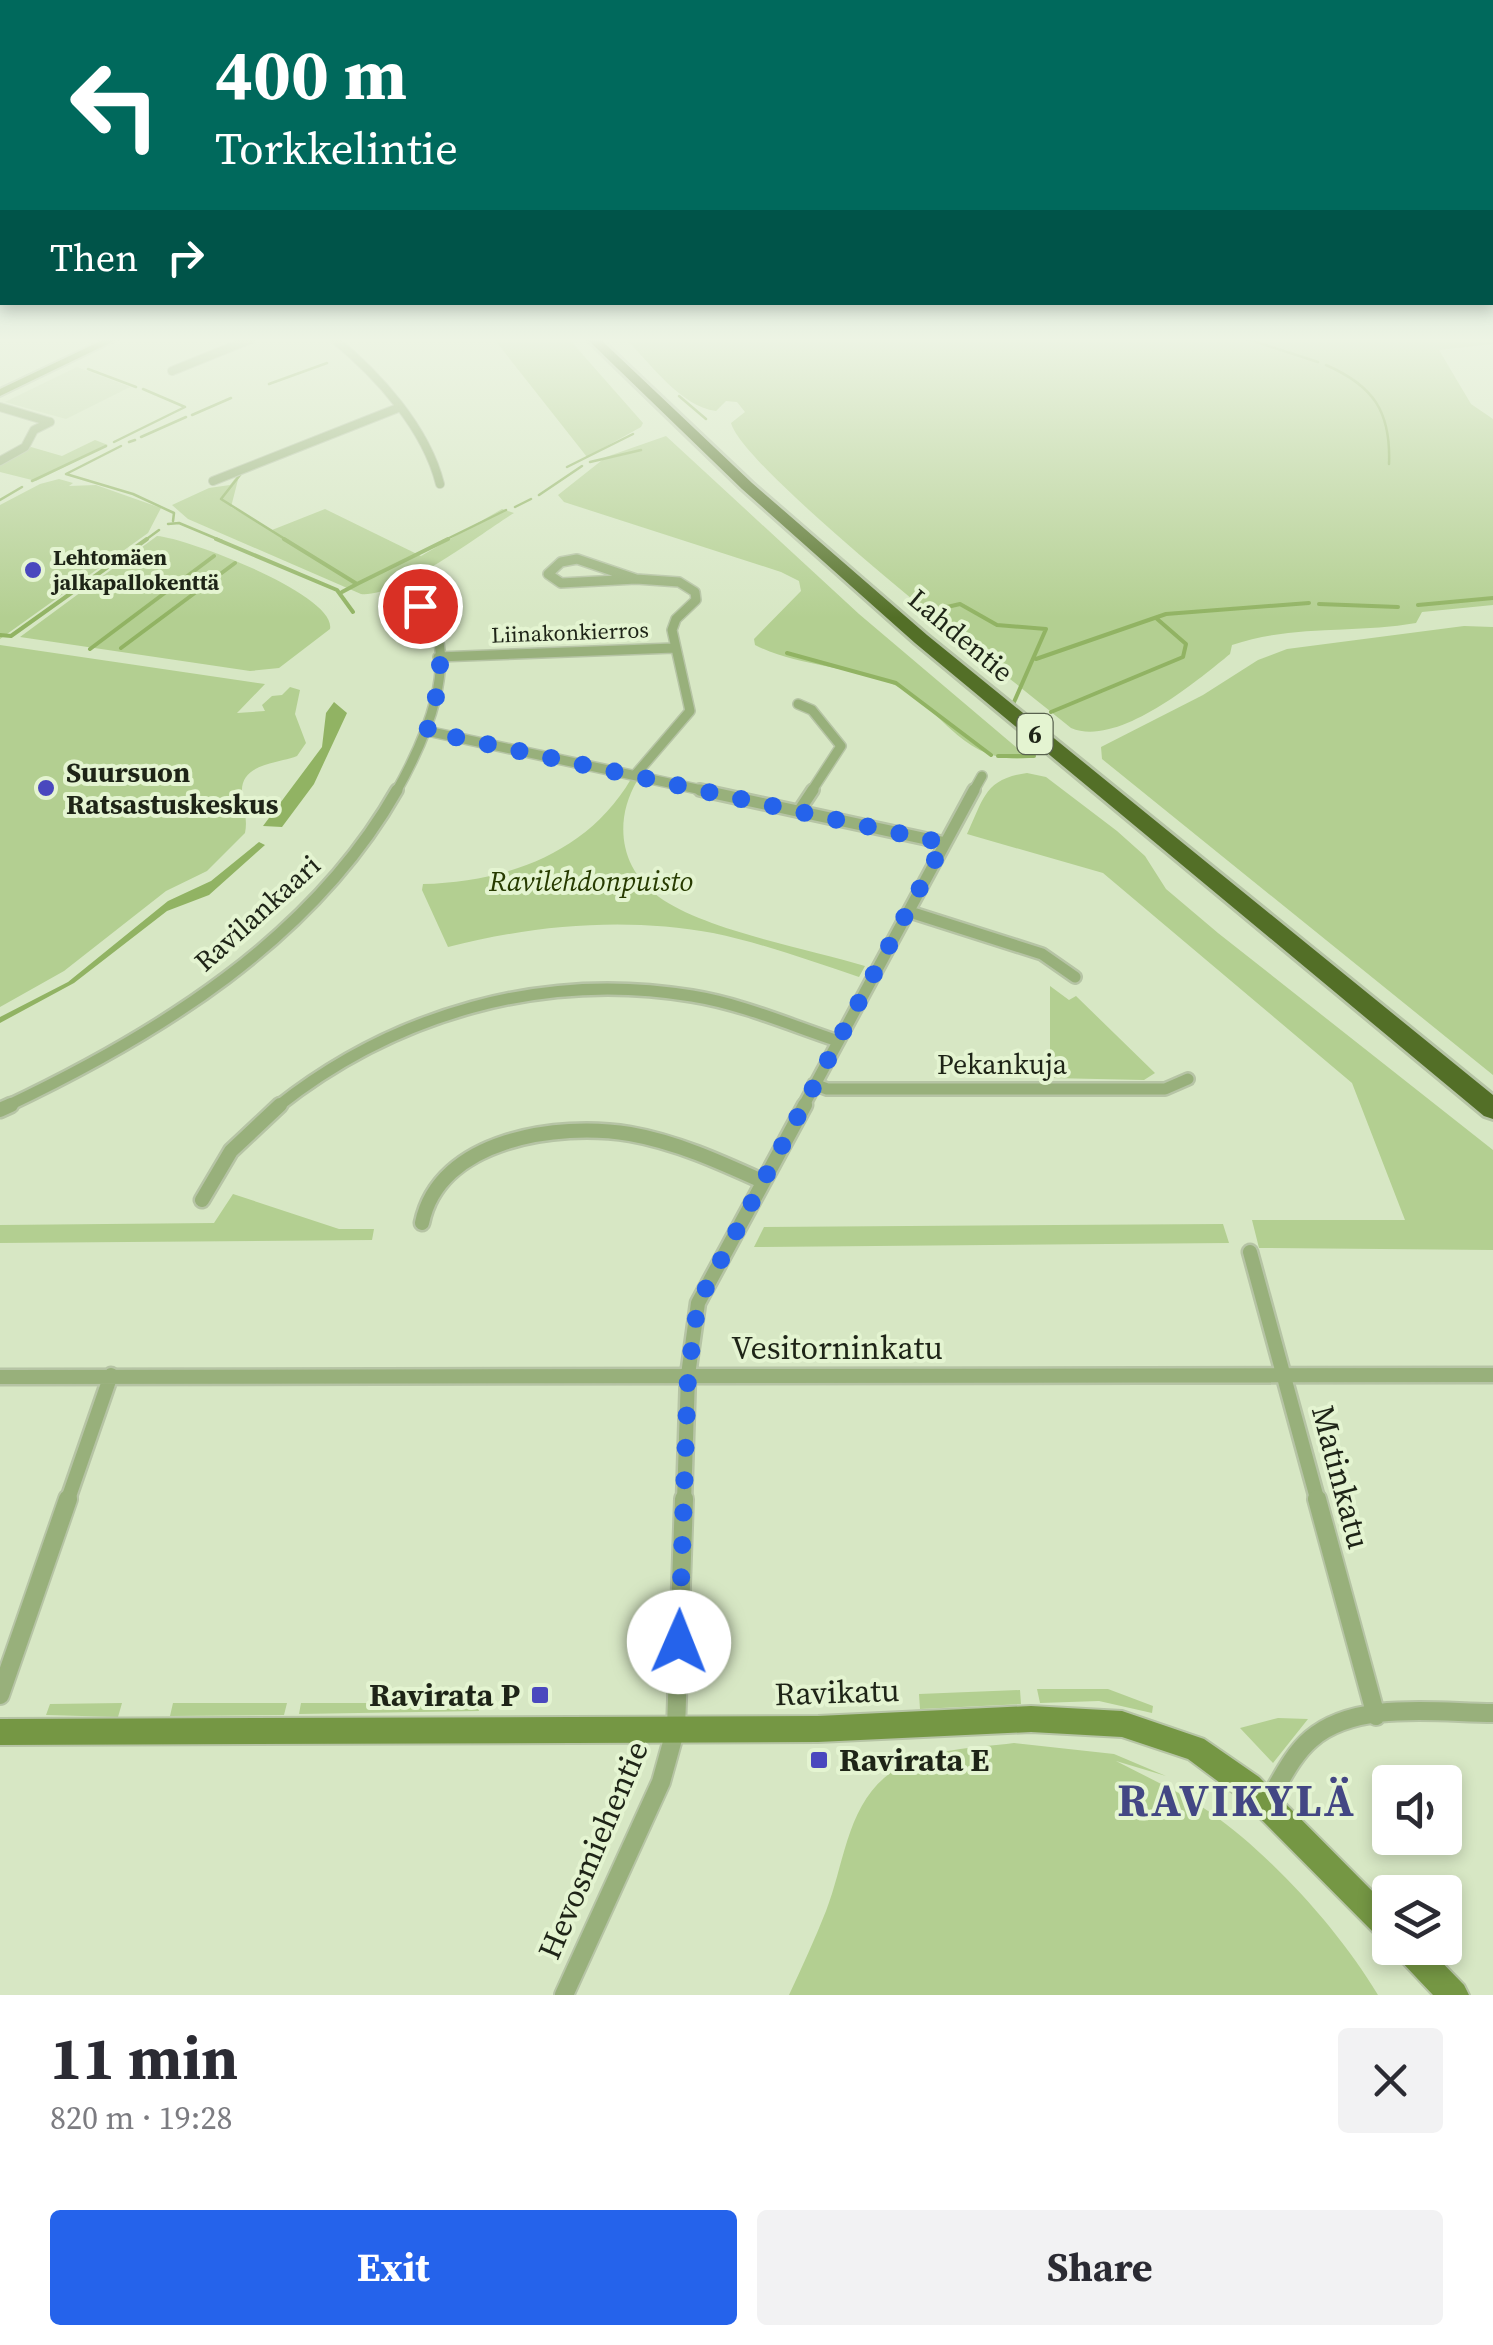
<!DOCTYPE html>
<html lang="en">
<head>
<meta charset="utf-8">
<style>
  :root { --surface:#fff; --page:#f2f2f3; --text:#2b2b33; --muted:#7c7c81; --accent:#2563eb }
  body { margin:0; font-family:"Source Serif 4",serif; background:var(--page); color:var(--text); height:100vh; display:flex; flex-direction:column; font-size:38px; white-space:nowrap }
  * { box-sizing:border-box; margin:0 }
  p { font-size:32px; color:var(--muted) }
  .icon { flex:none; width:55px; height:55px; fill:none; stroke:currentColor; stroke-width:2; stroke-linecap:round; stroke-linejoin:round }
  .map { position:relative; height:1995px; overflow:hidden }
  .sheet { display:flex; flex-direction:column; background:var(--surface); flex:1 }
  .sheet>* { flex:none }
  .hud { position:absolute; left:0px; top:0px; width:1495px; height:305px; box-shadow:0 5px 15px #0003; background:#00695c; color:#fff; overflow:hidden }
  .fabs { position:absolute; left:1372px; top:1765px; display:grid; gap:20px }
  .fabs a { display:grid; place-items:center; width:90px; height:90px; border-radius:10px; background:var(--surface); box-shadow:0 5px 15px #0003; font-size:50px }
  .pin { position:absolute; display:grid; place-items:center; width:85px; height:85px; color:#fff; margin:-42px; border:5px solid #fff; border-radius:50%; box-shadow:0 2px 10px #0007 }
  .me { position:absolute; width:110px; margin:-55px; rotate:1deg; stroke-linejoin:round; filter:drop-shadow(0 0 8px #0008) }
  .turn { display:flex; align-items:center; gap:35px; height:210px; padding:0 50px; font-size:45px }
  .turn .icon { width:130px; height:130px; stroke-width:2.5 }
  .turn b { display:block; font-size:70px; line-height:85px }
  .then { display:flex; align-items:center; height:95px; padding:0 50px; background:#0003; gap:20px; font-size:38px }
  .round { display:grid; place-items:center; flex:none; width:105px; height:105px; border-radius:10px; background:var(--page) }
  .summary { display:flex; align-items:center; justify-content:space-between; height:170px; padding:0 50px }
  h1 { font-size:60px; font-weight:700; line-height:75px }
  .button { display:flex; gap:20px; margin-top:auto; padding:20px 50px }
  .button a { flex:1; height:115px; border-radius:10px; background:var(--accent); color:#fff; font-size:40px; font-weight:700; line-height:115px; text-align:center }
  .button a+a { background:var(--page); color:var(--text) }
  .map>svg:first-child { display:block }
</style>
</head>
<body>
<div class="map">
<svg width="1493" height="1995" viewBox="0 0 1493 1995">
  <rect width="100%" height="100%" fill="#d7e7c4"/>
  <path fill="#c9dcb3" d="M 77,367 L 130,387 L 66,419 L 5,402 Z"/>
  <path fill="#b3cf91" d="M 494,339 L 569,339 L 643,423 L 641,427 L 587,457 Z
    M 626,339 L 1493,339 L 1493,344 L 1439,350 L 1471,404 L 1493,419 L 1493,605 L 1422,612 L 1416,623 C 1354,634 1293,624 1232,645 L 1230,654 C 1196,682 1117,748 1071,728 C 1015,682 744,471 731,423 L 745,412 L 737,402 L 726,401 L 716,411 C 680,406 651,364 626,339 Z
    M 666,436 L 859,614 L 1029,758 C 961,766 944,706 890,683 C 848,666 797,666 755,645 L 754,639 L 801,591 L 799,581 L 781,572 L 564,502 L 558,495 L 606,457 Z
    M 95,440 L 108,445 L 36,481 L 0,472 L 0,464 L 31,447 L 62,456 Z
    M 240,472 L 231,507 L 272,530 L 325,509 L 421,556 L 502,509 L 514,513 C 480,534 398,598 361,594 L 188,519 L 172,505 L 209,488 L 230,485 Z
    M 59,479 L 73,483 L 69,486 L 96,485 L 161,508 L 148,533 L 0,639 L 0,505 L 40,484 Z
    M 157,536 C 187,538 337,595 330,629 L 279,668 L 250,671 L 20,637 Z
    M 1464,626 L 1493,627 L 1493,1075 L 1102,759 L 1101,747 L 1203,695 L 1258,660 L 1287,649 Z
    M 0,645 L 265,684 L 237,713 L 265,711 L 262,705 L 272,696 L 282,695 L 290,687 L 300,690 L 295,714 L 306,743 L 297,756 C 277,764 240,763 242,793 C 243,807 248,819 245,833 L 207,871 L 166,891 L 64,971 L 0,1007 Z
    M 1027,773 L 1046,777 L 1117,831 L 1145,856 L 1166,889 L 1218,933 L 1493,1150 L 1493,1250 L 1259,1248 L 1252,1220 L 1405,1220 L 1352,1083 L 1103,873 L 967,834 C 984,799 984,779 1027,773 Z
    M 631,779 L 637,781 C 614,820 619,868 659,897 C 704,930 809,949 865,966 L 859,977 C 811,961 762,943 713,933 C 625,917 534,925 448,947 L 422,890 L 423,884 C 505,882 587,854 631,779 Z
    M 1050,986 L 1069,1000 L 1076,996 L 1155,1073 L 1144,1080 L 1050,1078 Z
    M 233,1194 L 339,1229 L 374,1229 L 372,1240 L 0,1243 L 0,1225 L 214,1223 Z
    M 1223,1224 L 1229,1243 L 754,1247 L 764,1227 Z
    M 1037,1689 L 1108,1689 L 1153,1706 L 1152,1713 L 1099,1701 L 1040,1703 Z
    M 1020,1690 L 1021,1704 L 920,1709 L 919,1694 Z
    M 122,1703 L 118,1717 L 46,1715 L 50,1704 Z
    M 173,1703 L 287,1703 L 284,1715 L 170,1716 Z
    M 301,1703 L 477,1703 L 479,1711 L 299,1714 Z
    M 1278,1718 L 1308,1719 L 1273,1763 L 1240,1728 Z
    M 1014,1743 L 1114,1754 L 1166,1776 L 1116,1761 C 1148,1778 1181,1792 1211,1813 C 1272,1856 1340,1931 1378,1995 L 789,1995 C 802,1967 815,1939 826,1911 C 845,1863 847,1800 895,1770 C 930,1748 974,1748 1014,1743 Z"/>
  <path fill="#91b363" d="M 334,702 L 347,713 L 314,784 L 282,827 L 263,826 L 322,747 L 326,713 Z
    M 259,842 L 265,845 L 209,895 L 167,911 L 74,983 L 0,1023 L 0,1017 L 68,982 L 168,901 L 211,881 Z"/>
  <g fill="none" stroke-linecap="round" stroke-linejoin="round">
    <path stroke="#91b363" stroke-width="2.5" d="M 1247,339 L 1318,362
      M 1326,365 C 1374,386 1391,412 1389,464
      M 88,369 L 136,387
      M 269,384 L 327,363
      M 679,396 L 706,419
      M 192,415 L 231,398
      M 141,437 L 186,417
      M 114,442 L 185,407 L 143,389
      M 129,442 L 135,440
      M 121,446 L 66,474 L 133,494 L 174,513 L 173,521
      M 590,462 L 641,450
      M 567,467 L 633,434
      M 240,475 L 221,499 L 288,541
      M 32,481 L 106,446
      M 539,495 L 582,466
      M 0,500 L 22,487
      M 515,507 L 531,499
      M 168,524 L 179,523 L 222,541
      M 144,541 L 159,530
      M 443,541 L 506,510"/>
    <path stroke="#91b363" stroke-width="4" d="M 216,539 L 337,590 L 353,612
      M 284,539 L 357,584 L 342,592
      M 357,584 L 448,539
      M 1319,604 L 1398,607
      M 1418,605 L 1493,598
      M 921,613 L 960,604 L 997,625 L 1046,629 L 1014,702
      M 0,635 L 11,636 L 147,539
      M 121,648 L 235,563
      M 90,649 L 214,556
      M 787,653 L 896,683 L 991,755
      M 1036,659 L 1166,614 L 1309,603
      M 1051,712 L 1183,657 L 1186,644 L 1156,618
      M 998,756 L 1034,756"/>
    <defs>
      <path id="street-far4" d="M 334,339 C 378,375 426,428 440,484
        M 172,371 L 251,339
        M 0,407 L 50,422
        M 0,461 L 25,447 L 34,430 L 50,422
        M 213,481 L 398,408"/>
      <path id="street-far3" d="M 577,559 L 636,579 L 561,583 L 548,574 L 561,562 Z
        M 636,579 L 679,582 L 695,592 L 696,600 L 676,619 L 672,630 L 690,711 L 636,774
        M 438,657 L 674,648
        M 798,704 L 812,710 L 841,746 L 811,792
        M 427,731 L 711,792
        M 396,792 C 422,746 467,652 420,606
        M 973,792 L 982,776"/>
      <path id="street-far2" d="M 700,790 L 945,843
        M 799,811 L 813,790
        M 910,912 L 1042,954 L 1075,977
        M 814,1084 L 827,1089 L 1165,1089 L 1188,1079
        M 5,1107 C 157,1035 312,940 397,790
        M 277,1107 C 394,1014 543,971 692,996 C 742,1004 790,1025 838,1041
        M 803,1107 L 974,790"/>
      <path id="street-far1" d="M 0,1110 L 11,1105
        M 202,1200 L 231,1151 L 280,1105
        M 422,1223 C 439,1139 558,1122 630,1134 C 676,1142 720,1162 762,1181
        M 1250,1252 L 1318,1502
        M 0,1377 L 1493,1375
        M 67,1502 L 111,1375
        M 684,1502 L 688,1375 L 698,1303 L 805,1105"/>
      <path id="street" d="M 1317,1499 L 1376,1716
        M 0,1695 L 68,1499
        M 1267,1803 C 1280,1782 1292,1755 1311,1739 C 1356,1700 1438,1713 1493,1713
        M 564,1995 L 661,1782 L 676,1728 L 684,1499"/>
      <path id="secondary" d="M 105,339 L 118,339 L 0,396 L 0,389 Z
        M 1031,1706 L 1122,1711 L 1204,1739 L 1259,1777 L 1390,1909 L 1390,1943 L 1380,1939 L 1239,1797 L 1188,1759 L 1122,1737 L 1031,1732 L 818,1742 L 0,1745 L 0,1719 L 818,1716 Z
        M 1394,1948 L 1428,1948 L 1464,1985 L 1469,1995 L 1433,1995 L 1398,1958 Z"/>
      <path id="highway" d="M 587,339 L 600,339 L 752,483 L 927,635 L 1493,1095 L 1493,1119 L 1484,1116 L 915,643 L 742,489 Z"/>
    </defs>
    <use href="#street-far4" stroke="#b6c4a5" stroke-width="10"/>
    <use href="#street-far3" stroke="#b6c4a5" stroke-width="12"/>
    <use href="#street-far2" stroke="#b6c4a5" stroke-width="16"/>
    <use href="#street-far1" stroke="#b6c4a5" stroke-width="19"/>
    <use href="#street" stroke="#b6c4a5" stroke-width="22"/>
    <use href="#secondary" stroke="#b6c4a5" stroke-width="4"/>
    <use href="#highway" stroke="#b6c4a5" stroke-width="6"/>
    <use href="#street-far4" stroke="#98b07b" stroke-width="8"/>
    <use href="#street-far3" stroke="#98b07b" stroke-width="9"/>
    <use href="#street-far2" stroke="#98b07b" stroke-width="11"/>
    <use href="#street-far1" stroke="#98b07b" stroke-width="14"/>
    <use href="#street" stroke="#98b07b" stroke-width="18"/>
    <use href="#secondary" fill="#759744" fill-rule="evenodd"/>
    <use href="#highway" fill="#536f27" fill-rule="evenodd"/>
  </g>
  <linearGradient id="sky" x2="0" y2="1"><stop stop-color="#85b4b3"/><stop offset="0.55" stop-color="#edf4e4"/><stop offset="1" stop-color="#edf4e4" stop-opacity="0"/></linearGradient>
  <rect width="1493" height="618" fill="url(#sky)"/>
  <g fill="none" stroke-linecap="round" stroke-linejoin="round">
    <path stroke="#2563eb" stroke-width="18" stroke-dasharray="0 32.4" d="M 420,606 C 453,631 438,697 427,731 L 944,843 L 698,1303 L 688,1375 L 679,1642"/>
  </g>
  <g fill="#4a48be" stroke="#e4f4d1" stroke-width="4">
    <circle cx="33" cy="570" r="10"/>
    <circle cx="46" cy="788" r="10"/>
    <rect x="530" y="1685" width="20" height="20" rx="5"/>
    <rect x="809" y="1750" width="20" height="20" rx="5"/>
  </g>
  <g text-anchor="middle" dominant-baseline="central" stroke-width="8" stroke-linejoin="round" paint-order="stroke">
    <g font-size="22" font-weight="bold" fill="#1e2417" stroke="#e4f4d1" text-anchor="start">
      <text x="53" y="557">Lehtomäen<tspan x="53" dy="25">jalkapallokenttä</tspan></text>
    </g>
    <g font-size="22" fill="#1e2417" stroke="#e4f4d1">
      <text transform="translate(570 632) rotate(-2)">Liinakonkierros</text>
    </g>
    <rect fill="#e4f4d1" stroke="#59624f" stroke-width="2.5" x="1017.5" y="714" width="35" height="40" rx="8"/>
    <g font-size="25" font-weight="bold" fill="#1e2417">
      <text x="1035" y="734">6</text>
    </g>
    <g font-size="28" fill="#1e2417" stroke="#e4f4d1">
      <text transform="translate(961 635) rotate(40)">Lahdentie</text>
      <text transform="translate(257 913) rotate(-42)">Ravilankaari</text>
      <text x="1002" y="1064">Pekankuja</text>
    </g>
    <g font-size="28" font-weight="bold" fill="#1e2417" stroke="#e4f4d1" text-anchor="start">
      <text x="66" y="772">Suursuon<tspan x="66" dy="32">Ratsastuskeskus</tspan></text>
    </g>
    <g font-size="28" font-style="italic" fill="#273b00" stroke="#e4f4d1">
      <text x="591" y="881">Ravilehdonpuisto</text>
    </g>
    <g font-size="32" fill="#1e2417" stroke="#e4f4d1">
      <text x="837" y="1348">Vesitorninkatu</text>
      <text transform="translate(1341 1477) rotate(75)">Matinkatu</text>
      <text transform="translate(837 1692) rotate(-2)">Ravikatu</text>
      <text transform="translate(593 1850) rotate(-67)">Hevosmiehentie</text>
    </g>
    <g font-size="32" font-weight="bold" fill="#1e2417" stroke="#e4f4d1" text-anchor="end">
      <text x="520" y="1695">Ravirata P</text>
      <text x="839" y="1760" text-anchor="start">Ravirata E</text>
    </g>
    <g font-size="45" font-weight="bold" letter-spacing="2.5" fill="#434784" stroke="#e4f4d1">
      <text x="1237" y="1800">RAVIKYLÄ</text>
    </g>
  </g>
</svg>
<div class="fabs">
<a><svg class="icon" aria-label="sound" viewBox="0 0 24 24"><path d="M4 9h4l5-4v14l-5-4H4zM17 9q2 3 0 6"/></svg></a>
<a><svg class="icon" aria-label="layers" viewBox="0 0 24 24"><path d="M12 4l9 5-9 5-9-5zM3 14l9 5 9-5"/></svg></a>
</div>
<div class="pin" style="left:420px;top:606px;background:#d93025"><svg class="icon" aria-label="arrive" viewBox="0 0 24 24"><path d="M6 21V4h12l-3 4 3 4H6"/></svg></div>
<svg class="me" style="left:679px;top:1642px" viewBox="-20 -20 40 40"><circle r="19" fill="#fff"/><path d="M0-13L10 11 0 6-10 11z" fill="#2563eb"/></svg>
<div class="hud">
<div class="turn"><svg class="icon" aria-label="left" viewBox="0 0 24 24"><path d="M17 20v-9H6M10 6l-5 5 5 5"/></svg><div><b>400 m</b>Torkkelintie</div></div>
<div class="then">Then<svg class="icon" aria-label="right" viewBox="0 0 24 24"><path d="M7 20v-9h11M14 6l5 5-5 5"/></svg></div>
</div>
</div>
<section class="sheet">
<div class="summary"><div><h1>11 min</h1><p>820 m · 19:28</p></div><a class="round"><svg class="icon" aria-label="close" viewBox="0 0 24 24"><path d="M6 6l12 12M18 6L6 18"/></svg></a></div>
<div class="button"><a>Exit</a><a>Share</a></div>
</section>
</body>
</html>
